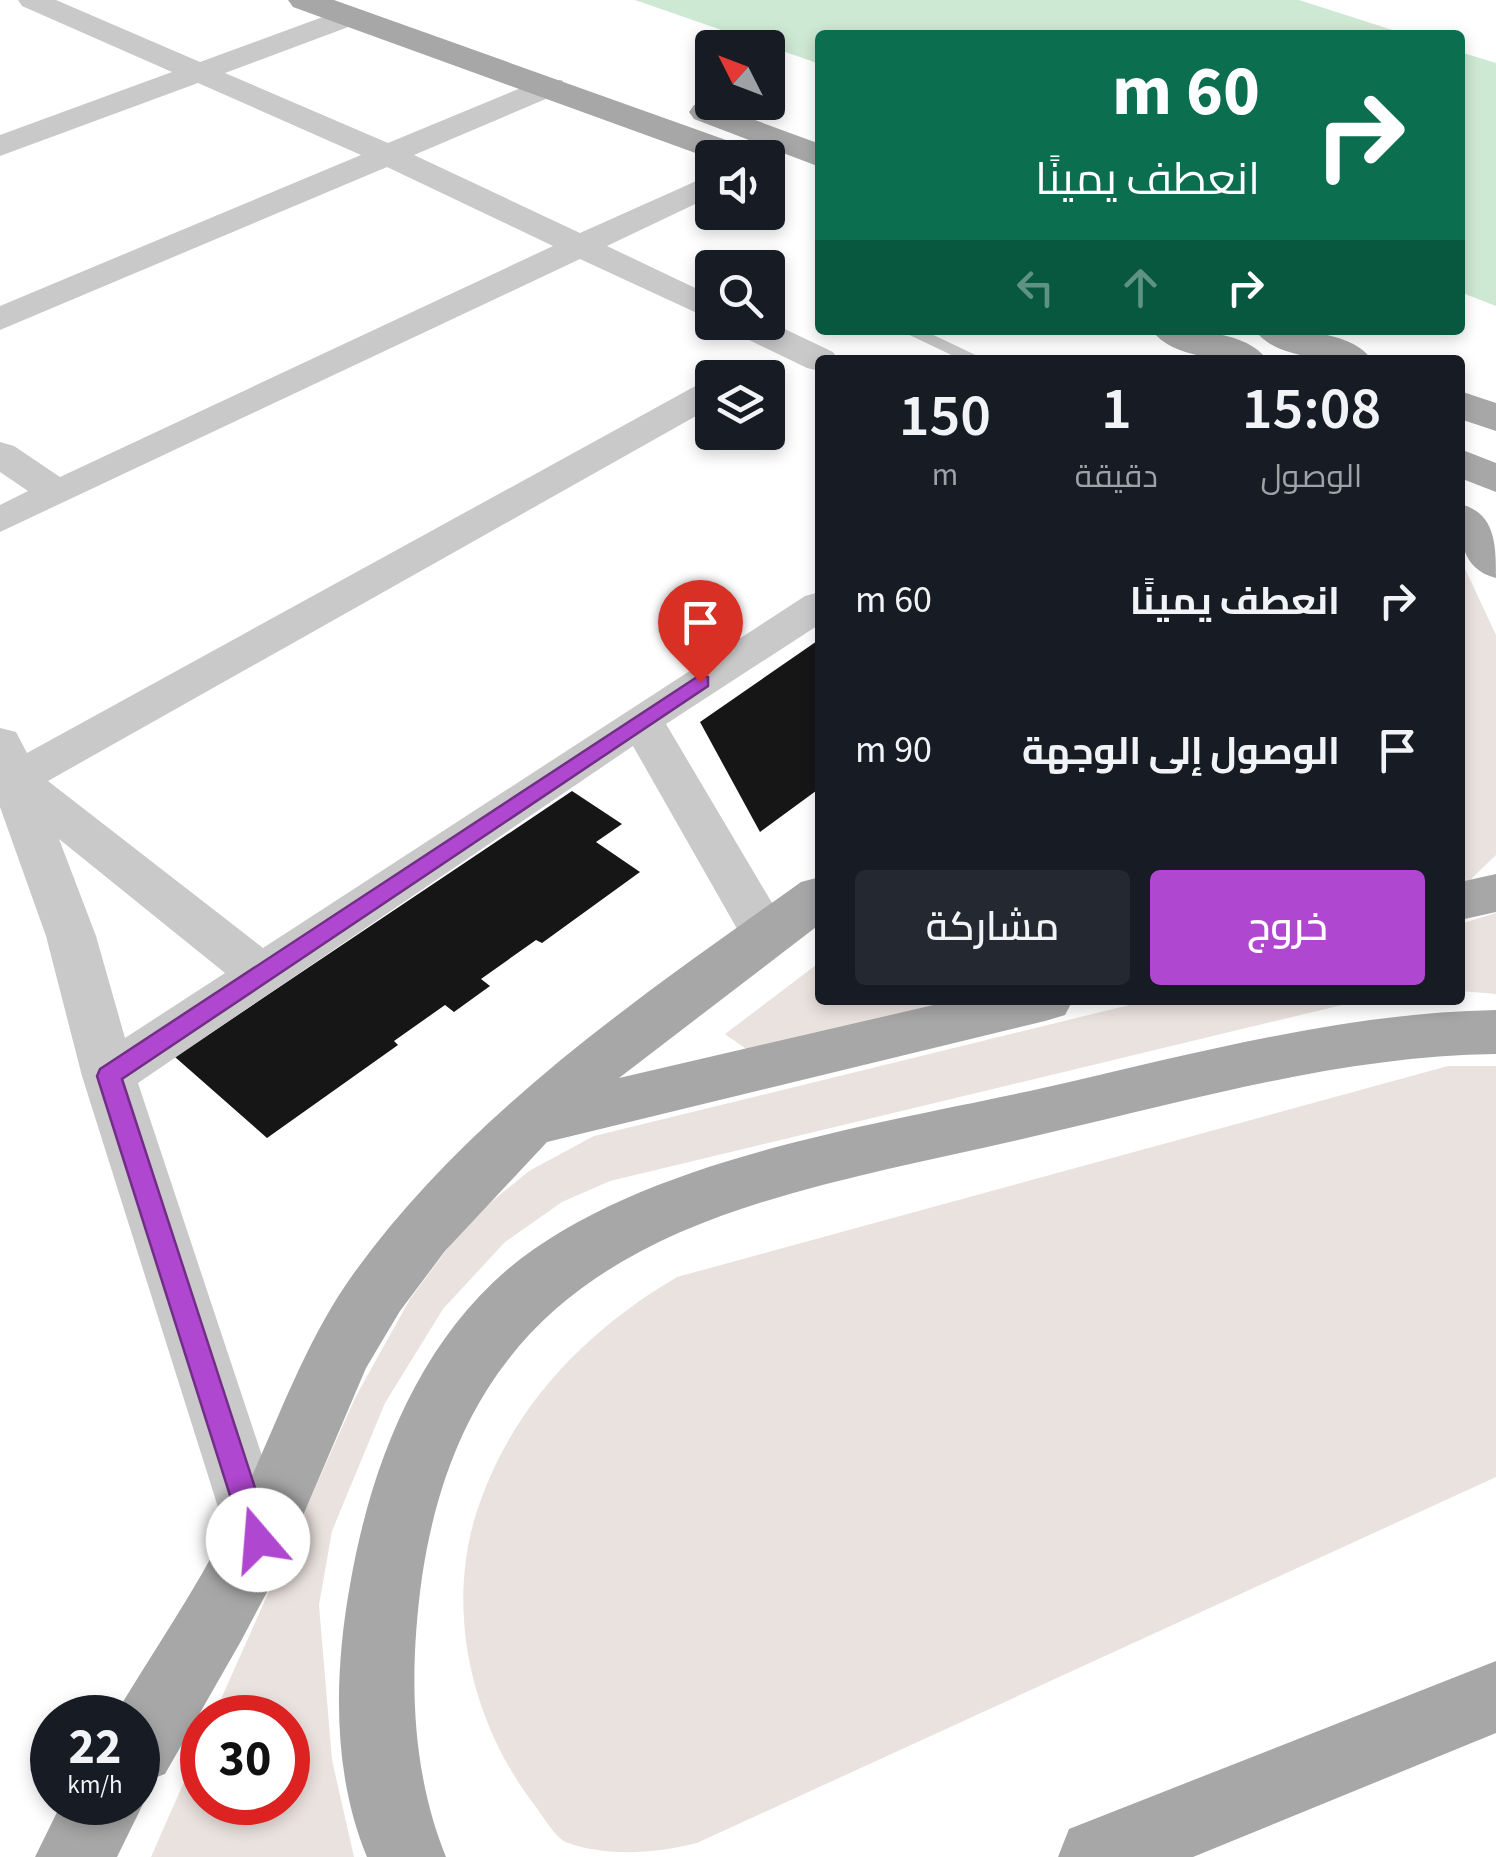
<!DOCTYPE html>
<html lang="ar">
<head>
<meta charset="utf-8">
<style>
  :root { --surface:#171b24; --page:#242831; --text:#f1f3f6; --muted:#9ea1a6; --accent:#b047d0 }
  body { margin:0; font-family:"Source Sans 3",Cairo,sans-serif; background:var(--page); color:var(--text); direction:rtl; height:100vh; display:flex; flex-direction:column; font-size:38px; white-space:nowrap }
  * { box-sizing:border-box; margin:0 }
  p { font-size:32px; color:var(--muted) }
  .icon { flex:none; width:55px; height:55px; fill:none; stroke:currentColor; stroke-width:2; stroke-linecap:round; stroke-linejoin:round }
  .map { position:relative; flex:1; overflow:hidden; direction:ltr }
  .drawer { position:absolute; left:815px; top:355px; width:650px; height:650px; display:flex; flex-direction:column; background:var(--surface); border-radius:10px; box-shadow:0 5px 15px #0003; direction:rtl }
  .drawer>* { flex:none }
  .hud { position:absolute; left:815px; top:30px; width:650px; height:305px; border-radius:10px; box-shadow:0 5px 15px #0003; direction:rtl; background:#0b6e4f; color:#fff; overflow:hidden }
  .needle { width:65px; rotate:312deg }
  .fabs { position:absolute; left:695px; top:30px; display:grid; gap:20px }
  .fabs a { display:grid; place-items:center; width:90px; height:90px; border-radius:10px; background:var(--surface); box-shadow:0 5px 15px #0003; font-size:50px }
  .speed { position:absolute; left:30px; top:1695px; display:flex; gap:20px; font-size:50px; font-weight:700; text-align:center }
  .speed>* { display:grid; place-content:center; width:130px; height:130px; border-radius:50%; background:var(--surface); box-shadow:0 5px 15px #0003; line-height:1 }
  .speed small { font-size:25px; font-weight:400 }
  .speed .limit { border:15px solid #d22; background:#fff; color:#111 }
  .pin { position:absolute; display:grid; place-items:center; width:85px; height:85px; color:#fff; margin:-102px -42px; border-radius:50% 50% 50% 0; rotate:-45deg; box-shadow:0 0 10px #0007 }
  .pin .icon { rotate:45deg }
  .me { position:absolute; width:110px; margin:-55px; rotate:342deg; stroke-linejoin:round; filter:drop-shadow(0 0 8px #0008) }
  .turn { display:flex; align-items:center; gap:35px; height:210px; padding:0 40px; font-size:45px }
  .turn .icon { width:130px; height:130px; stroke-width:2.5 }
  .turn b { display:block; font-size:70px; line-height:85px }
  .lanes { display:flex; align-items:center; height:95px; padding:0 40px; background:#0003; justify-content:center; gap:50px; direction:ltr }
  .lanes .off { opacity:.35 }
  .eta { display:flex; justify-content:space-evenly; align-items:center; height:170px; text-align:center }
  .eta b { font-size:60px; font-weight:600; line-height:70px }
  .action { display:flex; gap:20px; margin-top:auto; padding:20px 40px }
  .action a { flex:1; height:115px; border-radius:10px; background:var(--accent); color:#fff; font-size:40px; font-weight:600; line-height:115px; text-align:center }
  .action a+a { background:var(--page); color:var(--text) }
  ul { padding:0; list-style:none }
  li { display:flex; align-items:center; gap:30px; height:150px; padding:0 40px }
  li div { flex:1 }
  li b { display:block; font-size:38px }
  li em { font-style:normal }
  .map>svg:first-child { display:block }
</style>
</head>
<body>
<div class="map">
<svg width="1496" height="1857" viewBox="0 0 1496 1857">
  <rect width="100%" height="100%" fill="#fff"/>
  <path fill="#eae2df" d="M 1460,558 L 1496,635 L 1496,855 L 1467,883 L 1460,885 Z
    M 1496,913 L 1496,994 L 1460,991 L 1460,924 Z
    M 820,962 L 820,1000 L 967,1000 L 749,1051 L 725,1034 Z
    M 1150,1000 L 1363,1000 L 610,1181 L 562,1202 L 505,1242 L 443,1309 L 385,1403 L 332,1531 L 319,1605 L 332,1760 L 354,1857 L 151,1857 L 202,1741 L 202,1802 L 288,1802 L 288,1718 L 213,1717 L 356,1396 L 410,1299 L 468,1221 L 529,1171 L 594,1136 Z
    M 1448,1066 L 1496,1066 L 1496,1477 L 697,1843 C 653,1854 607,1857 565,1842 C 554,1835 544,1818 536,1807 C 473,1726 445,1614 476,1514 C 510,1408 584,1332 677,1277 Z"/>
  <path fill="#cde8d3" d="M 635,0 L 1299,0 L 1408,35 L 820,35 L 820,64 Z
    M 1460,52 L 1496,63 L 1496,306 L 1460,292 Z"/>
  <path fill="#161616" d="M 820,639 L 820,788 L 760,832 L 700,722 Z
    M 572,791 L 622,824 L 596,842 L 640,872 L 542,943 L 536,940 L 481,979 L 490,986 L 454,1012 L 445,1005 L 394,1041 L 398,1045 L 267,1138 L 175,1057 Z"/>
  <g fill="none" stroke-linecap="round" stroke-linejoin="round">
    <path fill="#c9c9c9" fill-rule="evenodd" d="M 899,330 L 923,330 L 986,360 L 962,360 Z"/>
    <path fill="#c9c9c9" fill-rule="evenodd" d="M 18,0 L 56,0 L 200,62 L 339,11 L 359,11 L 363,17 L 359,23 L 225,73 L 388,143 L 540,80 L 562,80 L 566,86 L 562,92 L 414,155 L 580,233 L 712,174 L 712,196 L 607,246 L 712,296 L 712,320 L 580,259 L 0,532 L 0,505 L 28,491 L 0,472 L 0,442 L 14,446 L 60,477 L 553,246 L 387,167 L 0,330 L 0,306 L 361,155 L 198,83 L 0,156 L 0,135 L 172,72 L 22,6 Z
      M 768,321 L 833,352 L 838,360 L 820,360 L 820,371 L 807,368 L 728,330 L 723,322 Z
      M 712,381 L 712,407 L 48,781 L 263,948 L 805,596 L 820,592 L 820,624 L 666,724 L 791,935 L 784,948 L 766,953 L 748,948 L 633,746 L 138,1083 L 290,1540 L 281,1561 L 258,1570 L 235,1561 L 82,1076 L 46,936 L 0,807 L 0,728 L 16,732 L 27,753 L 699,384 ZM 59,839 L 225,973 L 125,1038 L 96,936 Z"/>
    <path fill="#a7a7a7" fill-rule="evenodd" d="M 288,0 L 334,0 L 754,150 L 758,158 L 712,159 L 293,7 Z
      M 706,102 L 820,144 L 820,167 L 694,119 L 689,112 L 694,105 Z
      M 1152,330 C 1186,330 1246,329 1267,360 C 1234,360 1173,361 1152,330 Z
      M 1255,330 C 1289,330 1351,329 1372,360 C 1339,360 1276,361 1255,330 Z
      M 1460,391 L 1496,403 L 1496,431 L 1460,419 Z
      M 1460,449 L 1496,463 L 1496,492 L 1460,478 Z
      M 1460,504 C 1496,513 1496,545 1496,578 C 1459,568 1460,536 1460,504 Z
      M 1496,874 L 1496,912 L 1460,920 L 1460,882 Z
      M 820,877 L 820,924 L 619,1078 L 955,1000 L 1073,1000 L 1065,1015 L 1045,1021 L 547,1142 L 445,1251 L 400,1311 L 366,1368 L 284,1560 L 241,1641 L 165,1774 L 138,1784 L 138,1718 L 113,1718 C 155,1649 201,1582 236,1510 C 275,1431 302,1345 354,1273 C 471,1111 640,997 801,882 Z
      M 1496,1010 L 1496,1054 C 1344,1056 1199,1098 1052,1132 C 763,1201 475,1222 422,1577 C 409,1671 410,1768 446,1857 L 367,1857 C 332,1773 334,1674 350,1585 C 370,1469 416,1347 508,1269 C 641,1158 876,1125 1043,1088 C 1193,1054 1341,1013 1496,1010 Z
      M 1496,1661 L 1496,1733 L 1193,1857 L 1058,1857 L 1069,1829 Z
      M 138,1787 L 144,1802 L 117,1857 L 35,1857 L 62,1802 L 138,1802 Z"/>
  </g>
  <path fill="#b047d0" stroke="#722e87" stroke-width="2.5" d="M 700,675 L 708,677 L 708,686 L 122,1079 L 272,1540 L 268,1549 L 258,1553 L 247,1549 L 97,1076 L 100,1069 Z"/>
</svg>
<div class="fabs">
<a><svg class="needle" viewBox="-14 -14 28 28"><path d="M0-13l5 13h-10z" fill="#e53935"/><path d="M0 13l5-13h-10z" fill="#9ea1a6"/></svg></a>
<a><svg class="icon" aria-label="sound" viewBox="0 0 24 24"><path d="M4 9h4l5-4v14l-5-4H4zM17 9q2 3 0 6"/></svg></a>
<a><svg class="icon" aria-label="search" viewBox="0 0 24 24"><circle cx="10" cy="10" r="6"/><path d="M15 15l6 6"/></svg></a>
<a><svg class="icon" aria-label="layers" viewBox="0 0 24 24"><path d="M12 4l9 5-9 5-9-5zM3 14l9 5 9-5"/></svg></a>
</div>
<div class="speed"><div>22<small>km/h</small></div><div class="limit">30</div></div>
<div class="pin" style="left:700px;top:682px;background:#d93025"><svg class="icon" aria-label="arrive" viewBox="0 0 24 24"><path d="M6 21V4h12l-3 4 3 4H6"/></svg></div>
<svg class="me" style="left:258px;top:1540px" viewBox="-20 -20 40 40"><circle r="19" fill="#fff"/><path d="M0-13L10 11 0 6-10 11z" fill="#b047d0"/></svg>
<div class="hud">
<div class="turn"><svg class="icon" aria-label="right" viewBox="0 0 24 24"><path d="M7 20v-9h11M14 6l5 5-5 5"/></svg><div><b>60 m</b>انعطف يمينًا</div></div>
<div class="lanes"><svg class="icon off" aria-label="left" viewBox="0 0 24 24"><path d="M17 20v-9H6M10 6l-5 5 5 5"/></svg><svg class="icon off" aria-label="ahead" viewBox="0 0 24 24"><path d="M12 20V5M6 11l6-6 6 6"/></svg><svg class="icon" aria-label="right" viewBox="0 0 24 24"><path d="M7 20v-9h11M14 6l5 5-5 5"/></svg></div>
</div>
<section class="drawer">
<div class="eta">
<div><b>15:08</b><p>الوصول</p></div>
<div><b>1</b><p>دقيقة</p></div>
<div><b>150</b><p>m</p></div>
</div>
<ul>
<li><svg class="icon" aria-label="right" viewBox="0 0 24 24"><path d="M7 20v-9h11M14 6l5 5-5 5"/></svg><div><b>انعطف يمينًا</b></div><em>60 m</em></li>
<li><svg class="icon" aria-label="arrive" viewBox="0 0 24 24"><path d="M6 21V4h12l-3 4 3 4H6"/></svg><div><b>الوصول إلى الوجهة</b></div><em>90 m</em></li>
</ul>
<div class="action"><a>خروج</a><a>مشاركة</a></div>
</section>
</div>
</body>
</html>
